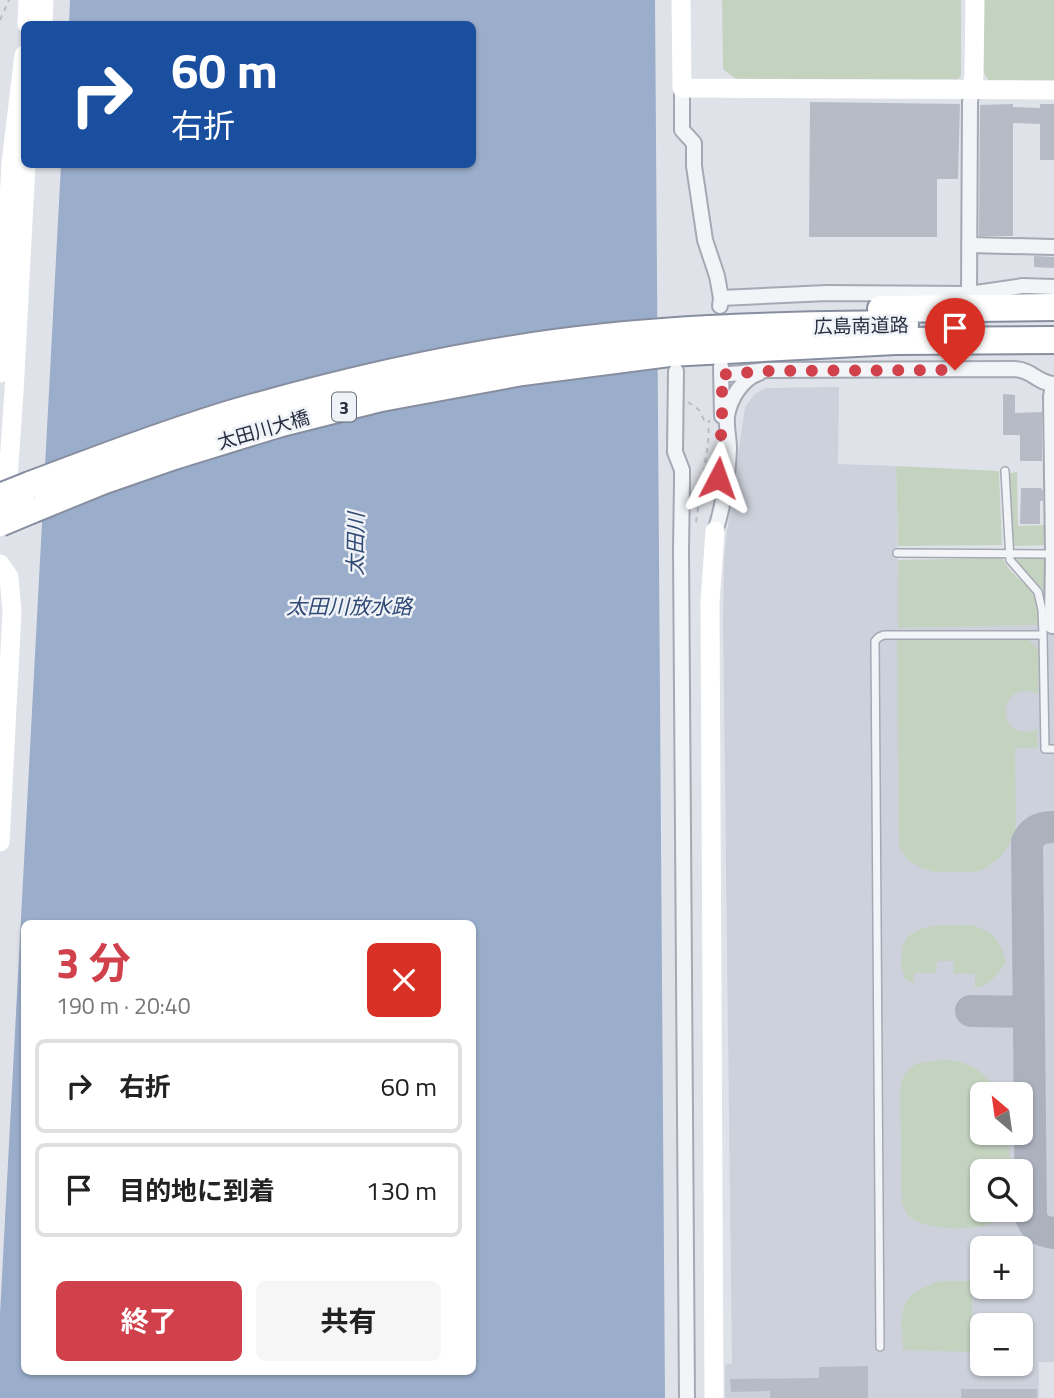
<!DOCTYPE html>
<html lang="ja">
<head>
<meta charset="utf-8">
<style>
  :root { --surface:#fff; --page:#f6f6f6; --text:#222; --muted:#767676; --line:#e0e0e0; --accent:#d1414b }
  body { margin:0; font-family:"Titillium Web","Noto Sans JP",sans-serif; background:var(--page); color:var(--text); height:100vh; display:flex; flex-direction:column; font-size:26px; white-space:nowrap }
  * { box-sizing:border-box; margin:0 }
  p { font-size:23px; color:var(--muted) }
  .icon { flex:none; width:38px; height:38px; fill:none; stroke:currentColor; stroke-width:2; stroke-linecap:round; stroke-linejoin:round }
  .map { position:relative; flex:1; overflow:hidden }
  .side { position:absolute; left:21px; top:920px; width:455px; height:455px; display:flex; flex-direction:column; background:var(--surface); border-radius:10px; box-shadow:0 2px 5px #0004 }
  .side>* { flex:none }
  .top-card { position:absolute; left:21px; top:21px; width:455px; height:147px; border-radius:10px; box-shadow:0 2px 5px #0004; background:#1a4fa0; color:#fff; overflow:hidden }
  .needle { width:46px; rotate:331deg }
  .tools { position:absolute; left:970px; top:1082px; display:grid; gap:14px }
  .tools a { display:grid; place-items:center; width:63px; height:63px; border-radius:10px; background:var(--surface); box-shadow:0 2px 5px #0004; font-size:35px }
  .pin { position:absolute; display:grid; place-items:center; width:60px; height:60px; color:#fff; margin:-72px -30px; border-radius:50% 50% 50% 0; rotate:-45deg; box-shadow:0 0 7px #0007 }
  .pin .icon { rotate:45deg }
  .me { position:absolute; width:77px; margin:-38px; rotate:4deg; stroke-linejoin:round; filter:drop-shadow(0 0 5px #0008) }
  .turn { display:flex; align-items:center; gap:24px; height:147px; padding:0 35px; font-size:32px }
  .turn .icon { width:91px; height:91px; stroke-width:2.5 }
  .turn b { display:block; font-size:49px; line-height:60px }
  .round { display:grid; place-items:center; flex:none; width:74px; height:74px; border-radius:10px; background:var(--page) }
  .summary { display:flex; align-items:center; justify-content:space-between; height:119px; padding:0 35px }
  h1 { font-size:42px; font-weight:700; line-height:52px; color:var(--accent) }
  .button { display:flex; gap:14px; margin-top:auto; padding:14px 35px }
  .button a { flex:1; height:80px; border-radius:10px; background:var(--accent); color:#fff; font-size:28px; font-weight:700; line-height:80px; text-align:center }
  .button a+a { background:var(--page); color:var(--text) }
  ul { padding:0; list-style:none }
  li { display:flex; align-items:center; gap:21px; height:94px; margin:0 14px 10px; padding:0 21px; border:4px solid var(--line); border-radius:10px }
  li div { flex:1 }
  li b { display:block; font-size:26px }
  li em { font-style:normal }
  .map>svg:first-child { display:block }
</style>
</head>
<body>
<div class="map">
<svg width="1054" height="1398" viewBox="0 0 1054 1398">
  <rect width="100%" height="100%" fill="#e0e2e9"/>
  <path fill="#cdd1db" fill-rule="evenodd" d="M 839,387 L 838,464 L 896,466 L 899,628 L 1038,625 L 1054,626 L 1054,1362 L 1039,1362 L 1039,1398 L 725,1398 L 725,1365 L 732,1363 L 723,620 L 724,560 L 727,532 L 745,407 L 755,394 L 766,388 ZM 982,1094 L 1020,1094 L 1020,1132 L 982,1132 ZM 982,1171 L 1020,1171 L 1020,1209 L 982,1209 ZM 982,1248 L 1020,1248 L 1020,1286 L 982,1286 ZM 982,1325 L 1020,1325 L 1020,1363 L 982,1363 Z"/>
  <path fill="#c4d3c0" d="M 722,0 L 961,0 L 961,76 L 958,79 L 736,79 L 723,69 Z
    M 984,0 L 1054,0 L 1054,82 L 989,81 L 983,72 Z
    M 896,466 L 999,471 L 1002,545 L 898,546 Z
    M 1017,472 L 1018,526 L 1047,525 L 1047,545 L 1012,546 L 1010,473 Z
    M 1003,558 C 1009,577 1033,584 1037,603 C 1038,610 1038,618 1038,625 L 898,628 L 898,560 Z
    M 1017,558 L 1047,558 L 1046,598 L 1043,590 L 1017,563 Z
    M 897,638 L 1028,639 L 1039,650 L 1038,694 C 1001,678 994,732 1026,732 C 1029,732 1033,730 1037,729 L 1038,748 L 1015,748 L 1016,830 L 1007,848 L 999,858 L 986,868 L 975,872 L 934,872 L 921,868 L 907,859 L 899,848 Z
    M 971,925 C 993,932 1000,939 1006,962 C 998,973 990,986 975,988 L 975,974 L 953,973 L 954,961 L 937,961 L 936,973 L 914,973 L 914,983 L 906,980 C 901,971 901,964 902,954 C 902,920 948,926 971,925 Z
    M 949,1060 C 970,1062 989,1074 998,1094 L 982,1094 L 982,1132 L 1007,1132 L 1012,1171 L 982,1171 L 982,1209 L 1006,1209 C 1001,1215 996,1221 989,1224 C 972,1231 926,1230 911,1218 C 907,1215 904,1208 902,1204 L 900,1091 C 904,1059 923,1062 949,1060 Z
    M 940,1281 L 972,1281 L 972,1352 L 903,1350 C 901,1309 896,1296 940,1281 Z"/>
  <path fill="#9aadca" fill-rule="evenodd" d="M 70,0 L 655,0 L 665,1398 L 0,1398 L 0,1314 L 61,165 L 472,164 L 472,24 L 69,24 ZM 24,924 L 472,924 L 472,1372 L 24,1372 Z"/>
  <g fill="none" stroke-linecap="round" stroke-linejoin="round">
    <path stroke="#acb1be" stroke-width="32" d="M 1054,827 C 1041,827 1033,830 1027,842 L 1031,1217 C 1035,1229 1043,1232 1054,1233
      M 971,1011 L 1029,1012"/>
  </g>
  <path fill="#b7bbc6" d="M 810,102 L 960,104 L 958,179 L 937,179 L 937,237 L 809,237 Z
    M 1013,104 L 1013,107 L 1040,108 L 1040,104 L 1054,104 L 1054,160 L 1040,160 L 1040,124 L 1013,123 L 1013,236 L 979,236 L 980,105 Z
    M 1034,256 L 1054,257 L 1054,268 L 1034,267 Z
    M 1003,394 L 1015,395 L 1015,413 L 1042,412 L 1042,461 L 1020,461 L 1020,435 L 1003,435 Z
    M 1021,488 L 1041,488 L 1043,491 L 1043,501 L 1040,501 L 1040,524 L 1020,524 Z
    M 868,1366 L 868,1398 L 770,1398 L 770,1391 L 731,1392 L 730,1379 L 819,1378 L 819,1367 Z
    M 961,1389 L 1037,1389 L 1037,1398 L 961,1398 Z"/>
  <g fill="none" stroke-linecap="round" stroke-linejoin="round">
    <defs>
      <path id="lane" d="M 1005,471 L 1010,560 L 1038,592 L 1042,610 L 1043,635
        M 897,553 L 1053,554
        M 880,1347 L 875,641 L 879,637 L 884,635 L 1043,635 L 1045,749 L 1054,749"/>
      <path id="street" d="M 682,88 L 682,130 L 694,143 L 694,166 L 705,240 L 717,276 L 721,298
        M 969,245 L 1054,247
        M 969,294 L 970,102 L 972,89
        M 720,306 L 721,298 L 827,293 L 969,294 L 1023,286 L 1054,287
        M 721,366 L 722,416
        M 676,371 L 675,452 L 682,470 L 682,482 L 681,550 L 687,1398
        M 721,374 C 737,375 751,371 767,370 L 1014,369 C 1033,370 1037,383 1054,384
        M 1053,384 L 1051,397 L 1053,554 L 1054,554
        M 715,531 C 723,509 728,473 729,449 C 729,438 726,427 727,416 C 730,398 742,379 759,373
        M 1052,626 L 1053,554"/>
      <path id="highway" d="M 881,309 L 1054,307
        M 30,485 C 96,460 162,435 230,414 C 323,387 418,364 514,349 C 643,328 775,325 905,324
        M 31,510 L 102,481 L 174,456 L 278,424 L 381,398 L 522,372 L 669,353 L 895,341 L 1054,340"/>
    </defs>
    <use href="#lane" stroke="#a5a9b3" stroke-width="10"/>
    <use href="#street" stroke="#a5a9b3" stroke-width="18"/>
    <use href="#highway" stroke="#878ea0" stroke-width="30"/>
    <path stroke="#b9bdc4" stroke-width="2" stroke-dasharray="5 5" stroke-linecap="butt" d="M 0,20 L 9,0
      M 688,402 L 699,410 L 704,420 L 706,420
      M 696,522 L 708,444 L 709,420"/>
    <use href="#lane" stroke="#f2f4f7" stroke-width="7"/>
    <use href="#street" stroke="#f2f4f7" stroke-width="14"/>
    <path stroke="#fff" stroke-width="19" d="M 681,0 L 682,88 L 1054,90
      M 27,24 L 28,0
      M 43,24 L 44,0
      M 972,89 L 974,75 L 975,0
      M 0,373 L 11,163 L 24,55
      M 6,506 L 14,392 L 26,164
      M 0,564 L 9,577 L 12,612 L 0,842
      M 714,1398 L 710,602 L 715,531"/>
    <use href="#highway" stroke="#fff" stroke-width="26"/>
    <defs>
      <path id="highway-bridge" d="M 0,497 L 30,485
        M 0,523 L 31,510"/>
    </defs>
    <use href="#highway-bridge" stroke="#878ea0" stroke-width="30" stroke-linecap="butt"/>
    <use href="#highway-bridge" stroke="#fff" stroke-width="26"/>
  </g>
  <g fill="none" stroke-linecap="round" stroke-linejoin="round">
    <path stroke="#d1414b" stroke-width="12" stroke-dasharray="0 21.6" d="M 718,478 L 722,421 L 722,374 L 733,375 L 755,371 L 955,370"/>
  </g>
  <g text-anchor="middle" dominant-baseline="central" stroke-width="5" stroke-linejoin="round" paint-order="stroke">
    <rect fill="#eff2f6" stroke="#646a77" stroke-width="2" x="332" y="392.5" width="24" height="29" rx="5"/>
    <g font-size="18" font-weight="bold" fill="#282f41">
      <text x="344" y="407">3</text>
    </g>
    <g font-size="19" fill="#282f41" stroke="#eff2f6">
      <text transform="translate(861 325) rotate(-1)">広島南道路</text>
      <text transform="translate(263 429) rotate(-16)">太田川大橋</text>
    </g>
    <g font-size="21" font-style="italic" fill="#314a75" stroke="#eff2f6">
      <text transform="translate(355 544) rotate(-89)">太田川</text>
      <text x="349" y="606">太田川放水路</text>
    </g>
  </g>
</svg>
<div class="tools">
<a><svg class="needle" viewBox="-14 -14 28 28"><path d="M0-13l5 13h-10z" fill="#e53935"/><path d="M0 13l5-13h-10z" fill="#767676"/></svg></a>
<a><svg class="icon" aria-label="search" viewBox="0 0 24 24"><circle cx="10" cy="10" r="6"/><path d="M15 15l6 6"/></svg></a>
<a>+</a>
<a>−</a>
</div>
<div class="pin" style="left:955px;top:370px;background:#d93025"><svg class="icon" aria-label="arrive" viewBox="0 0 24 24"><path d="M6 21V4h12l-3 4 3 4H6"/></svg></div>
<svg class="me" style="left:718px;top:478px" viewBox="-20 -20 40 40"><path d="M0-17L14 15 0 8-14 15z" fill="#d1414b" stroke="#fff" stroke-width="4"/></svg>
<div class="top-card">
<div class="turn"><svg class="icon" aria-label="right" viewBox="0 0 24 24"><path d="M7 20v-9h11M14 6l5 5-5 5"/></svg><div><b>60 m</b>右折</div></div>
</div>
<section class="side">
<div class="summary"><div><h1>3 分</h1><p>190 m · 20:40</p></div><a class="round" style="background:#d93025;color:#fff"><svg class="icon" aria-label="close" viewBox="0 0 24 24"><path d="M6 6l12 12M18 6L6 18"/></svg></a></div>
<ul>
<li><svg class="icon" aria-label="right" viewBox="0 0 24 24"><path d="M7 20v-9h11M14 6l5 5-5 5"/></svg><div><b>右折</b></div><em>60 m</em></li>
<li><svg class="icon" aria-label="arrive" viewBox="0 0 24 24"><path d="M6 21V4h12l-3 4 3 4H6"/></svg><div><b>目的地に到着</b></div><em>130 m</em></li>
</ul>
<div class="button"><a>終了</a><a>共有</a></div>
</section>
</div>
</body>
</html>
